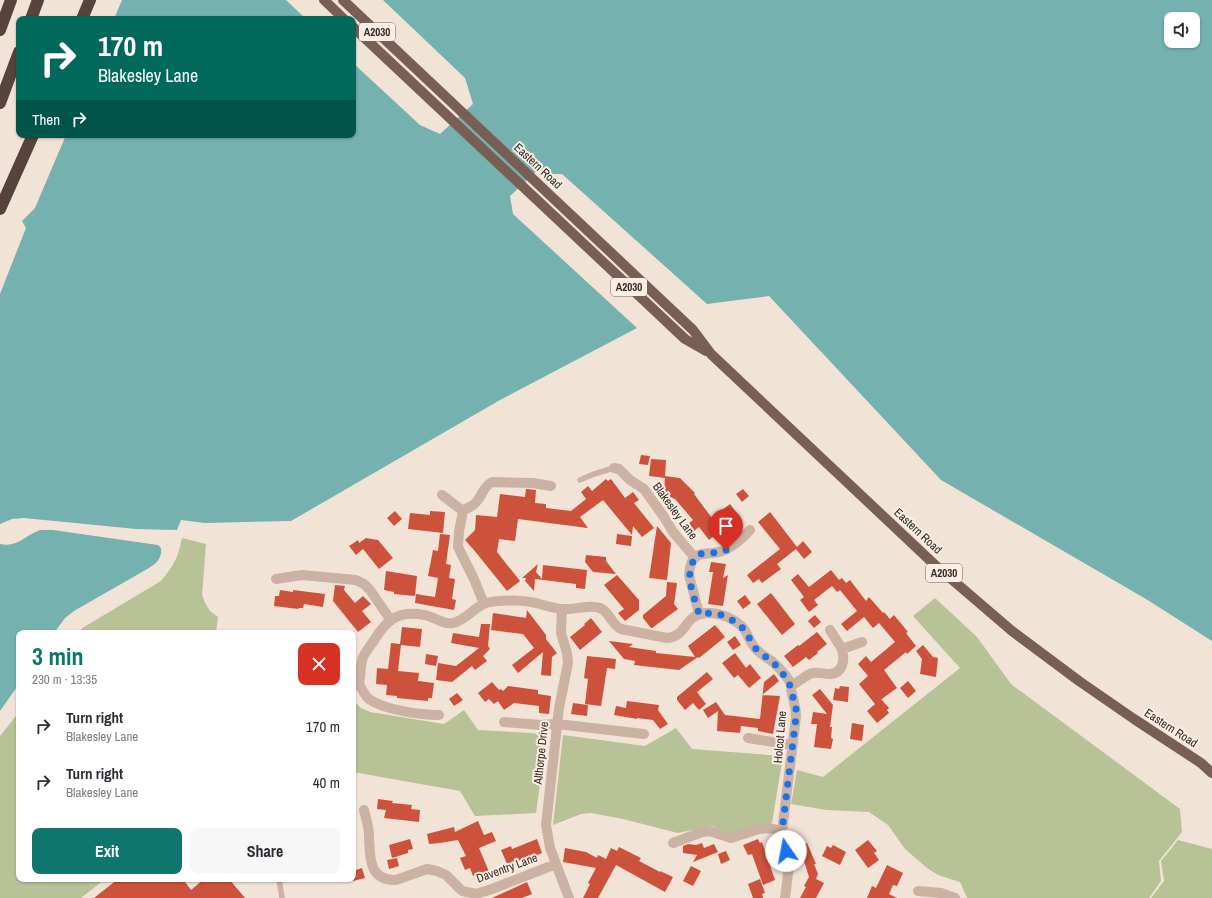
<!DOCTYPE html>
<html lang="en">
<head>
<meta charset="utf-8">
<style>
  :root { --surface:#fff; --page:#f7f7f7; --text:#2b2b33; --muted:#7c7c81; --accent:#0f766e }
  body { margin:0; font-family:"Archivo Narrow",sans-serif; background:var(--page); color:var(--text); height:100vh; display:flex; flex-direction:column; font-size:15px; white-space:nowrap }
  * { box-sizing:border-box; margin:0 }
  p { font-size:13px; color:var(--muted) }
  .icon { flex:none; width:22px; height:22px; fill:none; stroke:currentColor; stroke-width:2; stroke-linecap:round; stroke-linejoin:round }
  .map { position:relative; flex:1; overflow:hidden }
  .details { position:absolute; left:16px; top:630px; width:340px; height:252px; display:flex; flex-direction:column; background:var(--surface); border-radius:8px; box-shadow:0 1px 3px #0004 }
  .details>* { flex:none }
  .guide { position:absolute; left:16px; top:16px; width:340px; height:122px; border-radius:8px; box-shadow:0 1px 3px #0004; background:#00695c; color:#fff; overflow:hidden }
  .controls { position:absolute; left:1164px; top:12px; display:grid; gap:8px }
  .controls a { display:grid; place-items:center; width:36px; height:36px; border-radius:8px; background:var(--surface); box-shadow:0 1px 3px #0004; font-size:20px }
  .pin { position:absolute; display:grid; place-items:center; width:34px; height:34px; color:#fff; margin:-41px -17px; border-radius:50% 50% 50% 0; rotate:-45deg; box-shadow:0 0 4px #0007 }
  .pin .icon { rotate:45deg }
  .me { position:absolute; width:44px; margin:-22px; rotate:348deg; stroke-linejoin:round; filter:drop-shadow(0 0 3px #0008) }
  .turn { display:flex; align-items:center; gap:14px; height:84px; padding:0 16px; font-size:18px }
  .turn .icon { width:52px; height:52px; stroke-width:2.5 }
  .turn b { display:block; font-size:28px; line-height:34px }
  .then { display:flex; align-items:center; height:38px; padding:0 16px; background:#0003; gap:8px; font-size:15px }
  .round { display:grid; place-items:center; flex:none; width:42px; height:42px; border-radius:8px; background:var(--page) }
  .head { display:flex; align-items:center; justify-content:space-between; height:68px; padding:0 16px }
  h1 { font-size:24px; font-weight:700; line-height:30px; color:var(--accent) }
  .button { display:flex; gap:8px; margin-top:auto; padding:8px 16px }
  .button a { flex:1; height:46px; border-radius:8px; background:var(--accent); color:#fff; font-size:16px; font-weight:700; line-height:46px; text-align:center }
  .button a+a { background:var(--page); color:var(--text) }
  ul { padding:0; list-style:none }
  li { display:flex; align-items:center; gap:12px; height:56px; padding:0 16px }
  li div { flex:1 }
  li b { display:block; font-size:15px }
  li em { font-style:normal }
  .map>svg:first-child { display:block }
</style>
</head>
<body>
<div class="map">
<svg width="1212" height="898" viewBox="0 0 1212 898">
  <rect width="100%" height="100%" fill="#f2e3d7"/>
  <path fill="#b7c297" d="M 182,538 L 206,544 L 202,595 L 205,603 L 210,611 L 218,617 L 216,633 L 77,633 L 84,627 L 161,581 C 174,565 178,558 182,538 Z
    M 935,598 L 977,637 L 1011,684 L 1180,809 L 1182,832 L 1159,861 L 1161,881 L 1149,898 L 967,898 L 960,882 L 938,875 L 927,868 L 905,849 L 888,825 L 869,812 L 826,810 L 791,804 L 797,770 L 823,777 L 960,668 L 913,616 Z
    M 353,700 L 361,708 L 370,712 L 444,724 L 464,710 L 478,730 L 547,734 L 536,813 L 475,816 L 460,791 L 353,772 Z
    M 19,712 L 19,879 L 105,879 L 81,898 L 0,898 L 0,736 Z
    M 676,728 L 692,749 L 783,756 L 772,823 L 728,834 L 712,826 L 678,833 L 623,819 L 591,813 L 581,814 L 553,825 L 563,735 L 645,746 Z
    M 1178,840 L 1212,849 L 1212,898 L 1151,898 L 1164,881 L 1161,861 Z"/>
  <path fill="#75b1af" fill-rule="evenodd" d="M 122,0 L 286,0 L 306,19 L 114,19 Z
    M 383,0 L 1212,0 L 1212,641 L 1146,599 L 941,480 L 769,296 L 707,304 L 562,174 L 545,174 L 539,169 L 510,196 L 513,214 L 637,328 L 500,400 L 291,521 L 205,523 L 181,520 L 177,530 L 136,529 L 24,518 L 12,519 L 0,524 L 0,294 L 26,228 L 22,221 L 35,208 L 66,135 L 353,135 L 353,63 L 420,125 L 440,134 L 473,104 L 465,78 ZM 1171,19 L 1193,19 L 1193,41 L 1171,41 Z
    M 40,530 L 53,530 L 158,545 L 161,548 C 162,558 157,563 149,568 L 74,611 L 65,618 L 54,633 L 19,633 L 19,684 L 0,711 L 0,544 C 18,548 25,535 40,530 Z"/>
  <path fill="#cd523b" d="M 641,455 L 650,456 L 648,465 L 639,464 Z
    M 651,459 L 666,460 L 665,478 L 649,476 Z
    M 665,476 L 680,478 L 695,493 L 694,494 L 712,518 L 730,504 L 739,516 L 709,540 L 699,527 L 689,535 L 683,528 L 693,520 L 675,499 L 664,494 Z
    M 606,479 L 608,481 L 611,479 L 625,498 L 633,492 L 639,500 L 634,503 L 654,528 L 642,537 L 633,526 L 632,535 L 603,500 L 580,517 L 588,528 L 518,519 L 515,541 L 499,539 L 497,552 L 520,581 L 507,591 L 474,550 L 465,540 L 475,530 L 476,515 L 497,517 L 500,494 L 525,497 L 526,489 L 536,490 L 535,503 L 546,504 L 546,508 L 571,511 L 586,499 L 581,492 L 588,486 L 592,491 Z
    M 743,489 L 749,496 L 742,502 L 736,494 Z
    M 395,511 L 402,519 L 394,526 L 387,518 Z
    M 430,511 L 445,512 L 443,533 L 408,529 L 410,513 L 430,515 Z
    M 770,512 L 797,547 L 803,541 L 812,552 L 804,559 L 796,549 L 777,564 L 781,569 L 762,583 L 759,579 L 753,583 L 747,575 L 780,549 L 758,522 Z
    M 657,526 L 671,543 L 667,580 L 649,578 Z
    M 440,534 L 450,535 L 446,564 L 451,565 L 449,578 L 455,579 L 452,599 L 456,600 L 454,610 L 415,603 L 416,594 L 435,597 L 438,578 L 428,576 L 433,550 L 438,551 Z
    M 617,534 L 632,536 L 631,546 L 616,544 Z
    M 366,538 L 378,540 L 393,558 L 379,569 L 363,549 L 356,555 L 349,546 L 358,540 L 359,543 Z
    M 586,555 L 606,557 L 606,561 L 616,574 L 593,572 L 585,562 Z
    M 711,562 L 726,564 L 723,578 L 728,575 L 723,606 L 708,604 L 713,572 L 709,572 Z
    M 538,564 L 536,572 L 542,579 L 543,565 L 587,570 L 585,589 L 576,588 L 576,584 L 535,579 L 534,591 L 525,581 L 526,578 L 522,578 Z
    M 831,570 L 839,580 L 842,578 L 846,583 L 850,580 L 866,601 L 869,597 L 883,613 L 884,612 L 890,619 L 894,615 L 908,632 L 906,633 L 916,646 L 907,654 L 906,652 L 884,670 L 897,688 L 875,704 L 859,684 L 868,676 L 858,664 L 866,656 L 871,662 L 895,642 L 879,623 L 873,628 L 864,617 L 847,631 L 841,624 L 857,611 L 840,590 L 837,592 L 832,586 L 814,600 L 818,605 L 809,612 L 800,600 L 804,597 L 791,580 L 798,574 L 809,587 Z
    M 386,571 L 417,576 L 415,596 L 394,594 L 394,592 L 384,590 Z
    M 617,575 L 639,600 L 639,610 L 625,621 L 618,613 L 624,609 L 604,585 Z
    M 667,582 L 677,583 L 674,604 L 678,609 L 652,628 L 651,628 L 643,618 L 643,615 L 666,596 Z
    M 335,585 L 345,586 L 344,590 L 355,603 L 363,596 L 371,604 L 362,611 L 371,622 L 358,632 L 333,601 Z
    M 280,590 L 293,592 L 293,590 L 325,594 L 323,607 L 304,604 L 303,608 L 299,608 L 298,609 L 274,606 L 275,596 L 279,596 Z
    M 771,593 L 795,624 L 782,635 L 757,604 Z
    M 745,595 L 751,603 L 743,609 L 737,601 Z
    M 527,610 L 546,635 L 546,639 L 557,653 L 552,657 L 551,676 L 541,675 L 543,652 L 518,673 L 512,665 L 534,648 L 523,634 L 491,630 L 493,613 L 526,618 Z
    M 815,615 L 821,622 L 814,628 L 808,621 Z
    M 591,618 L 602,632 L 580,650 L 570,637 L 585,625 L 584,624 Z
    M 481,624 L 490,624 L 488,646 L 490,649 L 483,656 L 487,661 L 475,670 L 472,666 L 452,682 L 436,680 L 438,663 L 456,666 L 479,648 L 451,643 L 453,633 L 479,637 Z
    M 715,625 L 725,637 L 699,658 L 698,657 L 679,670 L 634,665 L 635,661 L 624,659 L 609,641 L 633,644 L 629,647 L 656,651 L 656,653 L 695,657 L 688,646 Z
    M 402,627 L 422,629 L 420,647 L 401,645 L 398,671 L 419,673 L 418,681 L 434,683 L 432,698 L 428,698 L 428,701 L 397,698 L 397,696 L 386,695 L 387,685 L 376,684 L 377,668 L 388,669 L 391,643 L 400,644 Z
    M 817,632 L 827,644 L 817,652 L 818,653 L 809,660 L 806,657 L 793,667 L 784,656 L 798,645 L 799,646 Z
    M 735,636 L 741,645 L 733,650 L 727,642 Z
    M 923,645 L 933,657 L 938,658 L 936,677 L 920,674 L 922,659 L 916,651 Z
    M 735,653 L 746,668 L 750,664 L 761,678 L 749,688 L 738,675 L 734,678 L 722,663 Z
    M 426,654 L 438,656 L 436,666 L 425,664 Z
    M 587,656 L 616,659 L 615,669 L 607,668 L 601,706 L 585,704 L 588,679 L 584,678 Z
    M 707,672 L 713,679 L 697,692 L 706,704 L 699,710 L 693,703 L 685,710 L 677,700 L 677,697 Z
    M 774,674 L 779,681 L 762,695 L 780,696 L 773,734 L 758,731 L 758,728 L 741,726 L 740,733 L 717,731 L 718,711 L 708,718 L 703,710 L 716,702 L 725,715 L 760,719 L 764,682 Z
    M 908,681 L 916,691 L 908,698 L 900,688 Z
    M 492,682 L 499,690 L 501,689 L 503,691 L 508,686 L 538,690 L 538,694 L 551,696 L 549,714 L 539,713 L 539,706 L 514,703 L 504,710 L 498,701 L 494,704 L 489,699 L 485,702 L 478,693 Z
    M 840,686 L 849,687 L 848,702 L 833,700 L 835,688 L 839,689 Z
    M 820,689 L 833,705 L 830,727 L 832,727 L 831,738 L 833,739 L 831,749 L 814,747 L 817,724 L 811,724 L 813,712 L 827,714 L 812,695 Z
    M 457,693 L 463,700 L 454,706 L 449,699 Z
    M 881,699 L 889,708 L 887,710 L 889,713 L 877,723 L 867,711 Z
    M 627,701 L 659,705 L 658,710 L 668,724 L 660,729 L 653,720 L 637,718 L 637,719 L 614,715 L 616,706 L 626,708 Z
    M 573,703 L 588,705 L 587,716 L 571,714 Z
    M 852,723 L 864,725 L 862,741 L 850,739 Z
    M 378,799 L 393,801 L 392,803 L 412,805 L 411,809 L 420,810 L 419,822 L 384,818 L 386,810 L 377,809 Z
    M 478,821 L 484,835 L 492,832 L 496,841 L 479,848 L 490,874 L 476,880 L 475,875 L 473,876 L 470,868 L 465,870 L 460,858 L 466,856 L 458,840 L 440,843 L 429,844 L 427,834 L 454,827 L 455,832 Z
    M 410,839 L 413,849 L 408,850 L 408,853 L 392,858 L 389,845 Z
    M 537,839 L 542,853 L 530,858 L 529,856 L 508,866 L 501,850 L 511,846 L 512,849 Z
    M 758,839 L 760,843 L 762,842 L 775,880 L 763,885 L 752,854 L 748,855 L 743,845 Z
    M 868,840 L 877,851 L 874,853 L 879,860 L 868,868 L 855,850 Z
    M 702,843 L 704,848 L 714,844 L 718,852 L 693,862 L 697,855 L 683,853 L 683,846 L 688,844 L 696,845 Z
    M 807,843 L 816,864 L 814,864 L 818,874 L 816,879 L 824,883 L 816,898 L 800,898 L 806,887 L 804,886 L 809,877 L 804,861 L 803,861 L 797,847 Z
    M 833,845 L 846,852 L 840,865 L 822,856 L 827,846 L 831,848 Z
    M 619,847 L 641,858 L 639,861 L 660,872 L 660,871 L 673,877 L 665,892 L 616,865 L 598,898 L 583,898 L 590,884 L 588,883 L 596,868 L 563,862 L 565,848 L 586,852 L 597,858 L 598,855 L 606,859 L 611,848 L 617,851 Z
    M 726,851 L 730,860 L 721,864 L 718,854 Z
    M 397,858 L 399,866 L 389,869 L 387,860 Z
    M 887,865 L 903,873 L 897,886 L 893,885 L 889,894 L 897,898 L 867,898 L 872,886 L 876,888 Z
    M 691,866 L 701,871 L 693,886 L 683,881 Z
    M 362,868 L 365,878 L 353,881 L 353,871 Z
    M 118,879 L 183,879 L 191,890 L 204,879 L 229,879 L 245,898 L 94,898 Z
    M 760,879 L 765,893 L 762,894 L 763,898 L 753,898 L 748,884 Z
    M 527,882 L 532,894 L 522,898 L 492,898 Z"/>
  <g fill="none" stroke-linecap="round" stroke-linejoin="round">
    <path stroke="#cbb2a3" stroke-width="5.5" d="M 580,480 L 594,474 L 614,468
      M 279,879 L 282,898"/>
    <path stroke="#cbb2a3" stroke-width="10" d="M 614,468 L 619,469 L 630,480 L 644,489 L 664,517 L 673,532 L 695,558
      M 442,495 L 463,511
      M 276,579 L 302,575 L 356,580 L 364,584 L 370,590 L 390,619
      M 484,604 L 474,579 L 458,547 L 459,531 L 463,511 C 468,507 474,506 477,501 C 483,494 483,487 492,482 L 533,483 L 551,486
      M 562,609 L 561,633 L 567,653 L 568,663 L 559,708 L 546,825 L 550,848 L 569,898
      M 699,614 L 689,575 C 691,545 708,558 725,550 C 735,545 743,538 750,530
      M 830,630 L 842,649
      M 791,686 C 797,683 807,674 813,673 C 818,672 824,674 829,674 C 843,674 845,660 842,649 L 862,642
      M 439,715 C 421,715 384,710 369,699 C 364,695 362,689 359,684 C 361,675 360,665 363,657 C 366,652 369,647 373,642 C 386,620 398,610 424,615 C 434,616 442,625 453,623 C 466,620 474,607 486,603 C 501,599 526,600 540,604 C 548,606 555,609 564,609 C 576,610 589,604 600,608 C 610,612 611,624 621,629 L 667,638 C 688,636 683,615 706,613 C 719,612 736,619 744,629 C 748,635 750,642 755,648 C 760,654 768,658 774,663 C 779,668 789,677 791,685 C 791,688 791,691 792,694 C 794,704 796,706 796,717 L 782,831 L 782,837 L 789,866 L 785,898
      M 504,722 L 540,725 L 557,724 L 644,734
      M 748,738 L 792,745
      M 364,810 C 366,819 369,827 369,836 C 370,856 368,881 396,880 L 427,869 L 437,871 L 446,875 L 462,891 L 476,894 L 492,889 L 556,864
      M 673,843 L 702,832 L 709,831 L 731,838 L 759,829 L 768,828 L 782,831
      M 918,891 L 941,893 L 955,898"/>
    <path stroke="#785e55" stroke-width="10" d="M 324,0 L 344,19
      M 343,0 L 693,330 L 711,354 L 935,565 L 1012,631 L 1079,681 L 1134,719 L 1201,763 L 1212,773
      M 353,27 L 685,339 L 706,351"/>
    <path stroke="#57423c" stroke-width="12" d="M 31,19 L 38,0
      M 82,19 L 90,0
      M 0,30 L 11,0
      M 0,103 L 19,52
      M 0,209 L 33,135"/>
  </g>
  <g fill="none" stroke-linecap="round" stroke-linejoin="round">
    <path stroke="#1a73e8" stroke-width="7" stroke-dasharray="0 12.6" d="M 726,550 L 721,552 L 699,554 C 681,570 694,595 699,614 L 707,613 L 722,615 L 734,621 L 744,629 L 755,648 L 777,666 L 789,682 L 792,695 L 796,704 L 796,717 L 782,831 L 782,837 L 786,851"/>
  </g>
  <g text-anchor="middle" dominant-baseline="central" stroke-width="4" stroke-linejoin="round" paint-order="stroke">
    <g fill="#faeee4" stroke="#70645e" stroke-width="1">
      <rect x="359" y="23" width="36" height="18" rx="3"/>
      <rect x="611" y="278" width="36" height="18" rx="3"/>
      <rect x="926" y="564" width="36" height="18" rx="3"/>
    </g>
    <g font-size="11" font-weight="bold" fill="#352925">
      <text x="377" y="32">A2030</text>
      <text x="629" y="287">A2030</text>
      <text x="944" y="573">A2030</text>
    </g>
    <g font-size="12" fill="#352925" stroke="#faeee4">
      <text transform="translate(538 166) rotate(43)">Eastern Road</text>
      <text transform="translate(675 511) rotate(54)">Blakesley Lane</text>
      <text transform="translate(918 531) rotate(43)">Eastern Road</text>
      <text transform="translate(1171 728) rotate(33)">Eastern Road</text>
      <text transform="translate(780 737) rotate(-85)">Holcot Lane</text>
      <text transform="translate(541 753) rotate(-84)">Althorpe Drive</text>
      <text transform="translate(507 868) rotate(-20)">Daventry Lane</text>
    </g>
  </g>
</svg>
<div class="controls">
<a><svg class="icon" aria-label="sound" viewBox="0 0 24 24"><path d="M4 9h4l5-4v14l-5-4H4zM17 9q2 3 0 6"/></svg></a>
</div>
<div class="pin" style="left:726px;top:550px;background:#d93025"><svg class="icon" aria-label="arrive" viewBox="0 0 24 24"><path d="M6 21V4h12l-3 4 3 4H6"/></svg></div>
<svg class="me" style="left:786px;top:851px" viewBox="-20 -20 40 40"><circle r="19" fill="#fff"/><path d="M0-13L10 11 0 6-10 11z" fill="#1a73e8"/></svg>
<div class="guide">
<div class="turn"><svg class="icon" aria-label="right" viewBox="0 0 24 24"><path d="M7 20v-9h11M14 6l5 5-5 5"/></svg><div><b>170 m</b>Blakesley Lane</div></div>
<div class="then">Then<svg class="icon" aria-label="right" viewBox="0 0 24 24"><path d="M7 20v-9h11M14 6l5 5-5 5"/></svg></div>
</div>
<section class="details">
<div class="head"><div><h1>3 min</h1><p>230 m · 13:35</p></div><a class="round" style="background:#d93025;color:#fff"><svg class="icon" aria-label="close" viewBox="0 0 24 24"><path d="M6 6l12 12M18 6L6 18"/></svg></a></div>
<ul>
<li><svg class="icon" aria-label="right" viewBox="0 0 24 24"><path d="M7 20v-9h11M14 6l5 5-5 5"/></svg><div><b>Turn right</b><p>Blakesley Lane</p></div><em>170 m</em></li>
<li><svg class="icon" aria-label="right" viewBox="0 0 24 24"><path d="M7 20v-9h11M14 6l5 5-5 5"/></svg><div><b>Turn right</b><p>Blakesley Lane</p></div><em>40 m</em></li>
</ul>
<div class="button"><a>Exit</a><a>Share</a></div>
</section>
</div>
</body>
</html>
